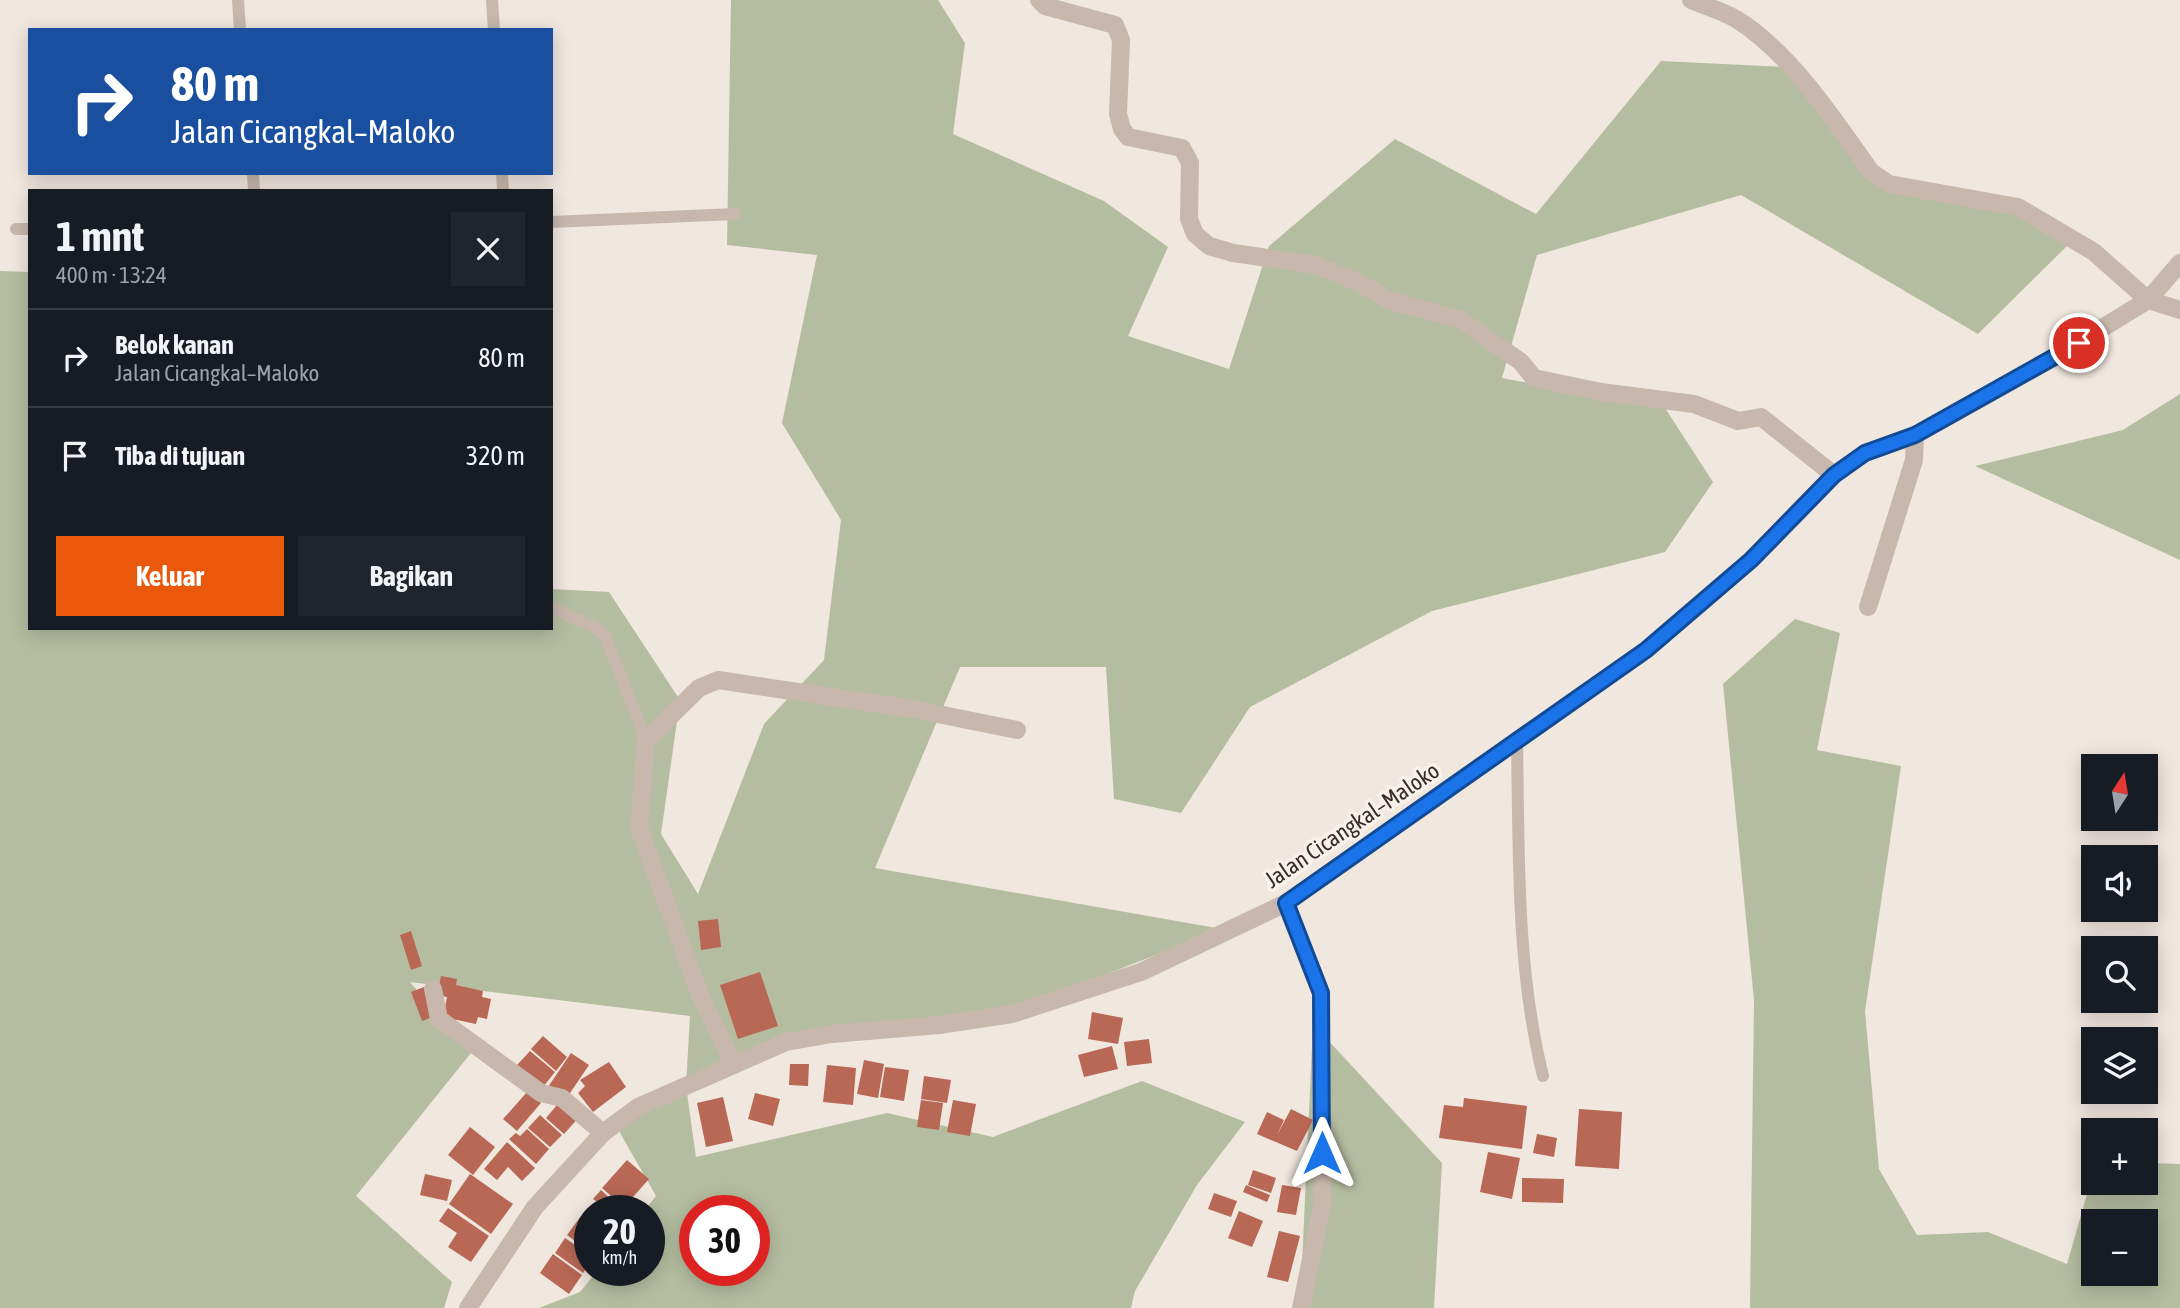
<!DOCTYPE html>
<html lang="id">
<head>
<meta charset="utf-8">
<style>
  :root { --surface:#171b24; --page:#20242c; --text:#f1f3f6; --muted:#9ea1a6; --line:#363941; --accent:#ea580c }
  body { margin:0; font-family:"Asap Condensed",sans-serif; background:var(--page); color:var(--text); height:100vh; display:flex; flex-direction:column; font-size:26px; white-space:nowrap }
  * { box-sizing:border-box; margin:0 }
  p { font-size:23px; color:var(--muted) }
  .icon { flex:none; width:38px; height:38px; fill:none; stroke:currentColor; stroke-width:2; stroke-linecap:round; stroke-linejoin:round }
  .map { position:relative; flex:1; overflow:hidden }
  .side { position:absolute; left:28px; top:189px; width:525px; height:441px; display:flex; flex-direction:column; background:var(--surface); border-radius:0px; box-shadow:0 4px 18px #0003 }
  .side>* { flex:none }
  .guide { position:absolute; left:28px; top:28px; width:525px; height:147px; border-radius:0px; box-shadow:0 4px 18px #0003; background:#1a4fa0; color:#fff; overflow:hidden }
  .needle { width:46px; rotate:12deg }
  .controls { position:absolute; left:2081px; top:754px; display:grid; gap:14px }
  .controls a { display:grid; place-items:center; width:77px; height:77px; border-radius:0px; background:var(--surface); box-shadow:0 4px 18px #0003; font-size:35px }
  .speed { position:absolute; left:574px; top:1195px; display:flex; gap:14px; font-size:35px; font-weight:700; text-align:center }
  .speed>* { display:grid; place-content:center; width:91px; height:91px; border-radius:50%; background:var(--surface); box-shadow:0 4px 18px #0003; line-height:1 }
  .speed small { font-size:18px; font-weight:400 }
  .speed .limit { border:10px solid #d22; background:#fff; color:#111 }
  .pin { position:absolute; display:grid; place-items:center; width:60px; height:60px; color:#fff; margin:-30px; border:4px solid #fff; border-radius:50%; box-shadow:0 2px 7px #0007 }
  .me { position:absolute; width:77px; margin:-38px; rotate:0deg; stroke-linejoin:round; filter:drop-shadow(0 0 5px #0008) }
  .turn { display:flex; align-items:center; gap:24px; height:147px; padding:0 28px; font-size:32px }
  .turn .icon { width:91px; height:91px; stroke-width:2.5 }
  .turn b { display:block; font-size:49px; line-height:60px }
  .round { display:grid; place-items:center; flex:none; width:74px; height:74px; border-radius:0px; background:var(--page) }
  .headline { display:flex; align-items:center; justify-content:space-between; height:119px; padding:0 28px }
  h1 { font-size:42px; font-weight:700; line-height:52px }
  .primary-button { display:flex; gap:14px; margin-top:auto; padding:14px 28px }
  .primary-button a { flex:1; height:80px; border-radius:0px; background:var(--accent); color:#fff; font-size:28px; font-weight:700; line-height:80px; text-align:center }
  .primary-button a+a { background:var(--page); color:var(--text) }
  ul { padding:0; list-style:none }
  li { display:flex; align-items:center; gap:21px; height:98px; padding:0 28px; border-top:2px solid var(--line) }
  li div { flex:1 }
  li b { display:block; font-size:26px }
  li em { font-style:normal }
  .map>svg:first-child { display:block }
</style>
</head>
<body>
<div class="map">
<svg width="2180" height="1308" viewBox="0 0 2180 1308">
  <rect width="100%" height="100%" fill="#f0e7df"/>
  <path fill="#b5bda0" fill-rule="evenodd" d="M 731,0 L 938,0 L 965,43 L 953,134 L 1104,201 L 1168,247 L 1128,336 L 1229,369 L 1269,246 L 1395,139 L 1536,214 L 1661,61 L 1787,67 L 1896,191 L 2005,201 L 2071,242 L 1978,334 L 1741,195 L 1537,255 L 1502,378 L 1665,408 L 1713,482 L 1665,552 L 1432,611 L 1250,707 L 1181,813 L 1114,799 L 1106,667 L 960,667 L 875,868 L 1222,929 L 1013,1011 L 822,1027 L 686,1086 L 696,1157 L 887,1113 L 993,1137 L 1142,1081 L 1245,1122 L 1197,1185 L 1135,1291 L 1131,1308 L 539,1308 L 580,1292 L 597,1271 L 649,1270 L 649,1211 L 644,1211 L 656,1196 L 615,1124 L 686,1086 L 690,1016 L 410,982 L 471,1053 L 356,1196 L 452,1282 L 444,1308 L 0,1308 L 0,271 L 30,272 L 30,628 L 551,628 L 551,589 L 609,592 L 680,700 L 661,834 L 698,894 L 764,724 L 824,660 L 841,520 L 782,423 L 817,255 L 727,245 ZM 695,1211 L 754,1211 L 754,1270 L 695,1270 Z
    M 2180,394 L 2180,560 L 1975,466 L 2123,430 Z
    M 1795,619 L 1840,633 L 1817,750 L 1901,766 L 1865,1011 L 1879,1169 L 1917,1235 L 1988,1232 L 2067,1264 L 2093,1173 L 2093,1183 L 2146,1183 L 2146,1163 L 2180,1164 L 2180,1308 L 1750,1308 L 1754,1000 L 1723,684 ZM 2093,1222 L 2146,1222 L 2146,1274 L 2093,1274 Z
    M 1313,1024 L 1442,1163 L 1434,1308 L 1300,1308 Z"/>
  <path fill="#b86854" d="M 718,919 L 721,947 L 701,950 L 698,921 Z
    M 411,931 L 422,966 L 411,970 L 400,935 Z
    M 760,972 L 778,1026 L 738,1039 L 720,985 Z
    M 441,976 L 457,979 L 456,985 L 483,991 L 482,997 L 491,999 L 487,1019 L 478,1017 L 476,1024 L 443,1017 L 447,997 L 437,995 Z
    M 424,987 L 435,1016 L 422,1021 L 411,992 Z
    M 1092,1012 L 1123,1018 L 1118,1044 L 1088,1039 Z
    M 543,1036 L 567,1057 L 556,1071 L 531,1049 Z
    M 1149,1039 L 1152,1063 L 1127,1066 L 1124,1042 Z
    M 1112,1046 L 1118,1069 L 1084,1077 L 1078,1055 Z
    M 530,1051 L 555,1072 L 543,1087 L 517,1065 Z
    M 571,1053 L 589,1065 L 566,1099 L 548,1087 Z
    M 864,1060 L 884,1064 L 878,1098 L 857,1094 Z
    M 609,1062 L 626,1087 L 593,1112 L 578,1093 L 585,1086 L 580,1080 Z
    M 790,1064 L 809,1064 L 808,1086 L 789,1085 Z
    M 827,1065 L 856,1068 L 853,1105 L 823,1102 Z
    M 885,1067 L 909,1070 L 904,1101 L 880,1097 Z
    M 924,1076 L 951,1080 L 947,1103 L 921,1099 Z
    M 528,1091 L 541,1103 L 517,1131 L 503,1119 Z
    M 755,1093 L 780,1099 L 773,1126 L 748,1119 Z
    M 723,1097 L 733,1141 L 706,1147 L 697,1103 Z
    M 1464,1098 L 1527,1106 L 1522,1149 L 1439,1138 L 1444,1105 L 1463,1107 Z
    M 562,1099 L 580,1116 L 564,1134 L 546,1118 Z
    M 921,1100 L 943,1103 L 939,1130 L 917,1127 Z
    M 953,1100 L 976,1104 L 970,1136 L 947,1132 Z
    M 1291,1109 L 1313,1120 L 1297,1151 L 1257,1134 L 1267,1112 L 1284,1120 L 1277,1135 Z
    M 1579,1109 L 1622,1112 L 1619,1169 L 1575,1166 Z
    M 540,1115 L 562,1135 L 550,1147 L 528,1128 Z
    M 470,1127 L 495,1147 L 473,1175 L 448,1155 Z
    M 527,1129 L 549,1149 L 536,1164 L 509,1139 L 516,1133 L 520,1136 Z
    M 1537,1134 L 1557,1138 L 1554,1157 L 1533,1153 Z
    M 507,1142 L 535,1168 L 522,1181 L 508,1167 L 497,1180 L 484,1169 Z
    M 1488,1152 L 1520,1158 L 1512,1199 L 1480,1192 Z
    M 627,1160 L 649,1179 L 624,1207 L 602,1188 Z
    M 1253,1170 L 1276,1178 L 1271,1193 L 1248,1185 Z
    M 425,1174 L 452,1180 L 447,1201 L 420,1195 Z
    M 470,1174 L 513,1204 L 491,1234 L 449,1204 Z
    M 1522,1178 L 1564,1179 L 1563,1203 L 1522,1202 Z
    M 1246,1185 L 1270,1195 L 1267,1202 L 1243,1192 Z
    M 1282,1185 L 1301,1188 L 1296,1215 L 1277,1212 Z
    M 601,1190 L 616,1204 L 610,1211 L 593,1199 Z
    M 1214,1193 L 1237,1201 L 1231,1217 L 1208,1209 Z
    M 448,1208 L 489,1236 L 471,1262 L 448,1247 L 457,1233 L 439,1221 Z
    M 1239,1211 L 1263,1221 L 1252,1247 L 1228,1238 Z
    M 581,1216 L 590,1223 L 590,1252 L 567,1235 Z
    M 1279,1231 L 1300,1236 L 1288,1282 L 1267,1277 Z
    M 565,1238 L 590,1255 L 590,1264 L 583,1273 L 555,1253 Z
    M 553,1254 L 582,1275 L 569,1294 L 540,1273 Z"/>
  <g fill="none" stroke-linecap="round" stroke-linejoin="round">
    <path stroke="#c7b7ac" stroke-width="12" d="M 238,0 L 240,30
      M 492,0 L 494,30
      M 253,173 L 254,191
      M 502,173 L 503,191
      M 551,222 L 735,214
      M 16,229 L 30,229
      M 551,608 L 595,627 L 605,636 L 646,740
      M 1517,740 C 1519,852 1516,967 1543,1076"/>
    <path stroke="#c7b7ac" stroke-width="18" d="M 1039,0 L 1045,6 L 1115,25 L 1121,40 L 1118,114 L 1122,129 L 1128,137 L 1182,148 L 1190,163 L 1189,219 L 1195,234 L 1209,246 L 1233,253 L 1316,265 L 1360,283 L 1389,300 L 1461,320 L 1521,362 L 1534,378 L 1601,392 L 1694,404 L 1738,421 L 1761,417 L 1834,475
      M 1691,0 C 1705,6 1722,11 1736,19 C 1790,52 1835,121 1871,172 L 1889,184 L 2018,207 L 2094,252 L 2148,300 L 2180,310
      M 1868,607 L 1914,460 L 1915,435
      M 1286,903 L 1321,993 L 1322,1206 L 1301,1308
      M 433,989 L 439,1019 L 541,1093 L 562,1098 L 603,1133
      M 733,1063 L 700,995 L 639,828 L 646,740 L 699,688 L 718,680 L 913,709 L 1017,730"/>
    <path stroke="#c7b7ac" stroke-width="18" d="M 468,1308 L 535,1207 L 603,1133 L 638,1107 L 786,1042 L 832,1034 L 939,1025 L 1012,1014 L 1141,972 L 1286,903 L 1646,650 L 1751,560 L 1834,475 L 1865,453 L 1915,435 L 2055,357 L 2148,300 L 2180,263"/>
  </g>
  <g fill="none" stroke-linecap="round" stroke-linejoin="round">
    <defs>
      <path id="route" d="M 1322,1153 L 1321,993 L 1286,903 L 1646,650 L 1751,560 L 1834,475 L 1865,453 L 1915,435 L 2079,343"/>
    </defs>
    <use href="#route" stroke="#114b97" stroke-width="18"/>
    <use href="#route" stroke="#1a73e8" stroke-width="12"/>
  </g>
  <g text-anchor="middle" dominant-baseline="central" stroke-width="7" stroke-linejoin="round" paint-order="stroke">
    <g font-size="23" fill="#362d2a" stroke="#f8f1ea">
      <text transform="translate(1352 825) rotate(-34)">Jalan Cicangkal–Maloko</text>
    </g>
  </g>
</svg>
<div class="controls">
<a><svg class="needle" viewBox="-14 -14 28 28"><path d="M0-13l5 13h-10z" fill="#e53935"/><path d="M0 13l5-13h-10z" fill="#9ea1a6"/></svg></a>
<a><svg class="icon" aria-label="sound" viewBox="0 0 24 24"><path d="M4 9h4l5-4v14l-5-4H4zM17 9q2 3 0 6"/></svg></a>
<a><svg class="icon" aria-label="search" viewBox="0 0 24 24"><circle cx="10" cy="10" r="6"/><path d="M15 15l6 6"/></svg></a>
<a><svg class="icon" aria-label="layers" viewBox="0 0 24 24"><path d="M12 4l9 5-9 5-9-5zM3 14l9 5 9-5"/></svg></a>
<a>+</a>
<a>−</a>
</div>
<div class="speed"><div>20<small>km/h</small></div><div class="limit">30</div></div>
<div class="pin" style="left:2079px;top:343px;background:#d93025"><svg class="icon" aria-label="arrive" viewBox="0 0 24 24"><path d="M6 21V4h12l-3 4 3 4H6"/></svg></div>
<svg class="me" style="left:1322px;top:1153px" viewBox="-20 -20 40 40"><path d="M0-17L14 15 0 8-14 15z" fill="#1a73e8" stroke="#fff" stroke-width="4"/></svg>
<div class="guide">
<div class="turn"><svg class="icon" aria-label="right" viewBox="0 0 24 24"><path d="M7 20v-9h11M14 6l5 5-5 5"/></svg><div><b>80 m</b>Jalan Cicangkal–Maloko</div></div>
</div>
<section class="side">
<div class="headline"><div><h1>1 mnt</h1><p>400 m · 13:24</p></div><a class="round"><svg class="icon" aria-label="close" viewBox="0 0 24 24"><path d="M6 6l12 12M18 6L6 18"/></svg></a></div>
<ul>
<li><svg class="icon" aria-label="right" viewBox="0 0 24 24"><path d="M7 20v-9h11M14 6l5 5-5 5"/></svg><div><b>Belok kanan</b><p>Jalan Cicangkal–Maloko</p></div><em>80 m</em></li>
<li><svg class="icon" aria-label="arrive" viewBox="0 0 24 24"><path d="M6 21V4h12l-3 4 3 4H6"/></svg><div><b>Tiba di tujuan</b></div><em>320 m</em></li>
</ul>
<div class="primary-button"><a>Keluar</a><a>Bagikan</a></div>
</section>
</div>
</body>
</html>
